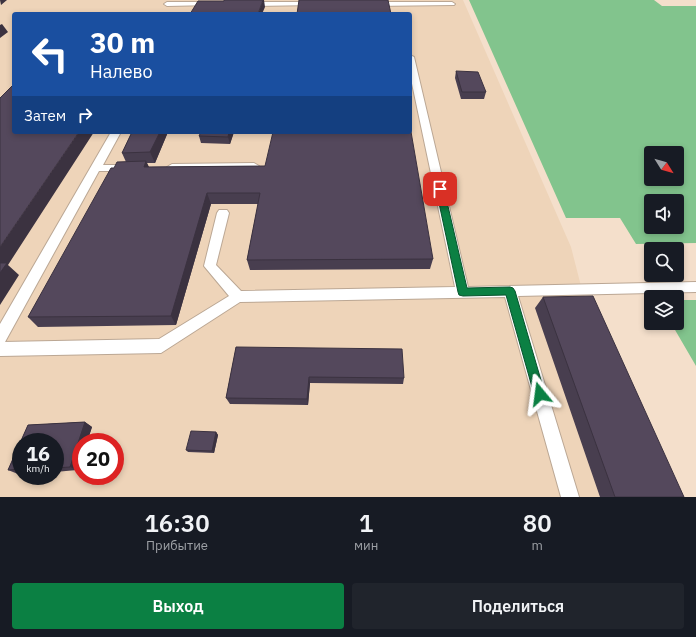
<!DOCTYPE html>
<html lang="ru">
<head>
<meta charset="utf-8">
<style>
  :root { --surface:#171b24; --page:#20242c; --text:#f1f3f6; --muted:#9ea1a6; --accent:#0b8043 }
  body { margin:0; font-family:"IBM Plex Sans",sans-serif; background:var(--page); color:var(--text); height:100vh; display:flex; flex-direction:column; font-size:15px; white-space:nowrap }
  * { box-sizing:border-box; margin:0 }
  p { font-size:13px; color:var(--muted) }
  .icon { flex:none; width:22px; height:22px; fill:none; stroke:currentColor; stroke-width:2; stroke-linecap:round; stroke-linejoin:round }
  .map { position:relative; height:497px; overflow:hidden }
  .sheet { display:flex; flex-direction:column; background:var(--surface); flex:1 }
  .sheet>* { flex:none }
  .guide { position:absolute; left:12px; top:12px; width:400px; height:122px; border-radius:4px; box-shadow:0 2px 6px #0003; background:#1a4fa0; color:#fff; overflow:hidden }
  .needle { width:26px; rotate:127deg }
  .buttons { position:absolute; left:644px; top:146px; display:grid; gap:8px }
  .buttons a { display:grid; place-items:center; width:40px; height:40px; border-radius:4px; background:var(--surface); box-shadow:0 2px 6px #0003; font-size:20px }
  .speed { position:absolute; left:12px; top:433px; display:flex; gap:8px; font-size:20px; font-weight:700; text-align:center }
  .speed>* { display:grid; place-content:center; width:52px; height:52px; border-radius:50%; background:var(--surface); box-shadow:0 2px 6px #0003; line-height:1 }
  .speed small { font-size:10px; font-weight:400 }
  .speed .limit { border:6px solid #d22; background:#fff; color:#111 }
  .pin { position:absolute; display:grid; place-items:center; width:34px; height:34px; color:#fff; margin:-17px; border-radius:8px; box-shadow:0 2px 6px #0006 }
  .me { position:absolute; width:44px; margin:-22px; rotate:344deg; stroke-linejoin:round; filter:drop-shadow(0 0 3px #0008) }
  .turn { display:flex; align-items:center; gap:14px; height:84px; padding:0 12px; font-size:18px }
  .turn .icon { width:52px; height:52px; stroke-width:2.5 }
  .turn b { display:block; font-size:28px; line-height:34px }
  .then { display:flex; align-items:center; height:38px; padding:0 12px; background:#0003; gap:8px; font-size:15px }
  .eta { display:flex; justify-content:space-evenly; align-items:center; height:68px; text-align:center }
  .eta b { font-size:24px; font-weight:600; line-height:28px }
  .action { display:flex; gap:8px; margin-top:auto; padding:8px 12px }
  .action a { flex:1; height:46px; border-radius:4px; background:var(--accent); color:#fff; font-size:16px; font-weight:600; line-height:46px; text-align:center }
  .action a+a { background:var(--page); color:var(--text) }
  .map>svg:first-child { display:block }
</style>
</head>
<body>
<div class="map">
<svg width="696" height="497" viewBox="0 0 696 497">
  <rect width="100%" height="100%" fill="#f4dfcb"/>
  <path fill="#eed4b9" fill-rule="evenodd" d="M 0,0 L 463,0 L 571,247 L 582,290 L 669,497 L 0,497 ZM 14,14 L 410,14 L 410,132 L 14,132 ZM 21,442 L 55,442 L 55,476 L 21,476 ZM 81,442 L 115,442 L 115,476 L 81,476 Z"/>
  <path fill="#82c48d" fill-rule="evenodd" d="M 469,0 L 654,0 L 662,6 L 696,6 L 696,243 L 636,244 L 620,218 L 566,218 ZM 651,153 L 677,153 L 677,179 L 651,179 ZM 651,201 L 677,201 L 677,227 L 651,227 Z
    M 677,300 L 696,300 L 696,366 L 671,323 L 677,323 Z"/>
  <g fill="none" stroke-linecap="round" stroke-linejoin="round">
    <defs>
      <path id="service" d="M 211,2 L 213,3 L 213,5 L 167,6 L 164,4 L 167,2 Z
        M 315,2 L 318,4 L 317,5 L 249,6 L 246,4 L 249,2 Z
        M 452,2 L 455,4 L 454,5 L 373,6 L 370,4 L 373,2 Z
        M 410,55 L 414,57 L 468,287 L 696,282 L 696,292 L 518,296 L 579,497 L 561,497 L 505,297 L 240,302 L 161,353 L 0,356 L 0,324 L 111,132 L 121,132 L 103,165 L 126,165 L 131,168 L 126,171 L 99,171 L 5,342 L 3,342 L 159,339 L 229,296 L 204,266 L 217,213 L 219,210 L 227,210 L 229,213 L 216,265 L 241,291 L 455,287 L 410,74 Z
        M 254,163 L 259,166 L 258,168 L 172,170 L 167,167 L 172,164 Z"/>
    </defs>
    <use href="#service" stroke="#bba794" stroke-width="2"/>
    <use href="#service" fill="#fff" fill-rule="evenodd"/>
  </g>
  <path fill="#483e4f" d="M 456,71 L 486,92 L 484,99 L 461,99 L 455,78 Z
    M 132,132 L 168,132 L 155,163 L 147,163 L 149,167 L 265,166 L 433,259 L 430,269 L 250,270 L 247,260 L 258,204 L 211,204 L 176,325 L 38,327 L 28,317 L 114,168 L 126,162 L 122,153 Z
    M 234,132 L 230,144 L 201,143 L 199,136 Z
    M 543,297 L 684,497 L 600,497 L 535,308 Z
    M 236,347 L 404,378 L 403,384 L 310,383 L 308,405 L 230,404 L 226,398 Z
    M 85,422 L 92,427 L 87,442 L 81,442 L 81,459 L 77,470 L 55,472 L 55,442 L 21,442 L 21,473 L 18,474 L 8,470 L 28,425 Z
    M 216,432 L 218,435 L 214,453 L 188,452 L 186,450 Z"/>
  <path fill="#3b3240" d="M 0,0 L 7,0 L 1,5 Z
    M 263,0 L 264,0 L 265,7 L 262,14 L 258,14 Z
    M 2,24 L 8,32 L 0,38 L 0,25 Z
    M 79,132 L 94,132 L 8,265 L 19,275 L 0,305 L 0,247 Z
    M 160,132 L 168,132 L 155,163 L 150,152 Z
    M 229,132 L 234,132 L 230,144 L 228,137 Z
    M 146,161 L 151,172 L 144,167 Z
    M 207,193 L 211,204 L 176,325 L 171,316 Z
    M 309,377 L 310,383 L 308,405 L 307,399 Z
    M 85,422 L 92,427 L 87,442 L 81,442 L 81,459 L 77,470 L 70,467 Z
    M 216,432 L 218,435 L 214,453 L 212,451 Z"/>
  <path fill="#54485c" stroke="#3b3240" d="M 224,0 L 263,0 L 258,14 L 190,14 L 198,1 L 224,1 Z
    M 299,0 L 388,0 L 391,14 L 297,14 Z
    M 456,71 L 478,72 L 486,92 L 462,92 Z
    M 14,84 L 14,132 L 79,132 L 0,247 L 0,98 Z
    M 410,126 L 433,259 L 247,260 L 260,193 L 207,193 L 171,316 L 28,317 L 111,168 L 114,168 L 117,162 L 146,161 L 144,167 L 265,166 L 273,132 L 410,132 Z
    M 132,132 L 160,132 L 150,152 L 122,153 Z
    M 201,132 L 229,132 L 228,137 L 199,136 Z
    M 0,263 L 7,263 L 0,273 Z
    M 593,296 L 684,497 L 615,497 L 543,297 Z
    M 236,347 L 402,349 L 404,378 L 309,377 L 307,399 L 226,398 Z
    M 85,422 L 70,467 L 55,468 L 55,442 L 21,442 L 21,469 L 8,470 L 28,425 Z
    M 191,431 L 216,432 L 212,451 L 186,450 Z"/>
  <path fill="#0b8043" stroke="#07532c" d="M 440,186 L 444,189 L 467,288 L 510,287 L 513,288 L 515,291 L 545,394 L 544,398 L 540,400 L 535,398 L 534,394 L 506,295 L 463,296 L 459,295 L 458,292 L 436,189 Z"/>
</svg>
<div class="buttons">
<a><svg class="needle" viewBox="-14 -14 28 28"><path d="M0-13l5 13h-10z" fill="#e53935"/><path d="M0 13l5-13h-10z" fill="#9ea1a6"/></svg></a>
<a><svg class="icon" aria-label="sound" viewBox="0 0 24 24"><path d="M4 9h4l5-4v14l-5-4H4zM17 9q2 3 0 6"/></svg></a>
<a><svg class="icon" aria-label="search" viewBox="0 0 24 24"><circle cx="10" cy="10" r="6"/><path d="M15 15l6 6"/></svg></a>
<a><svg class="icon" aria-label="layers" viewBox="0 0 24 24"><path d="M12 4l9 5-9 5-9-5zM3 14l9 5 9-5"/></svg></a>
</div>
<div class="speed"><div>16<small>km/h</small></div><div class="limit">20</div></div>
<div class="pin" style="left:440px;top:189px;background:#d93025"><svg class="icon" aria-label="arrive" viewBox="0 0 24 24"><path d="M6 21V4h12l-3 4 3 4H6"/></svg></div>
<svg class="me" style="left:540px;top:394px" viewBox="-20 -20 40 40"><path d="M0-17L14 15 0 8-14 15z" fill="#0b8043" stroke="#fff" stroke-width="4"/></svg>
<div class="guide">
<div class="turn"><svg class="icon" aria-label="left" viewBox="0 0 24 24"><path d="M17 20v-9H6M10 6l-5 5 5 5"/></svg><div><b>30 m</b>Налево</div></div>
<div class="then">Затем<svg class="icon" aria-label="right" viewBox="0 0 24 24"><path d="M7 20v-9h11M14 6l5 5-5 5"/></svg></div>
</div>
</div>
<section class="sheet">
<div class="eta">
<div><b>16:30</b><p>Прибытие</p></div>
<div><b>1</b><p>мин</p></div>
<div><b>80</b><p>m</p></div>
</div>
<div class="action"><a>Выход</a><a>Поделиться</a></div>
</section>
</body>
</html>
